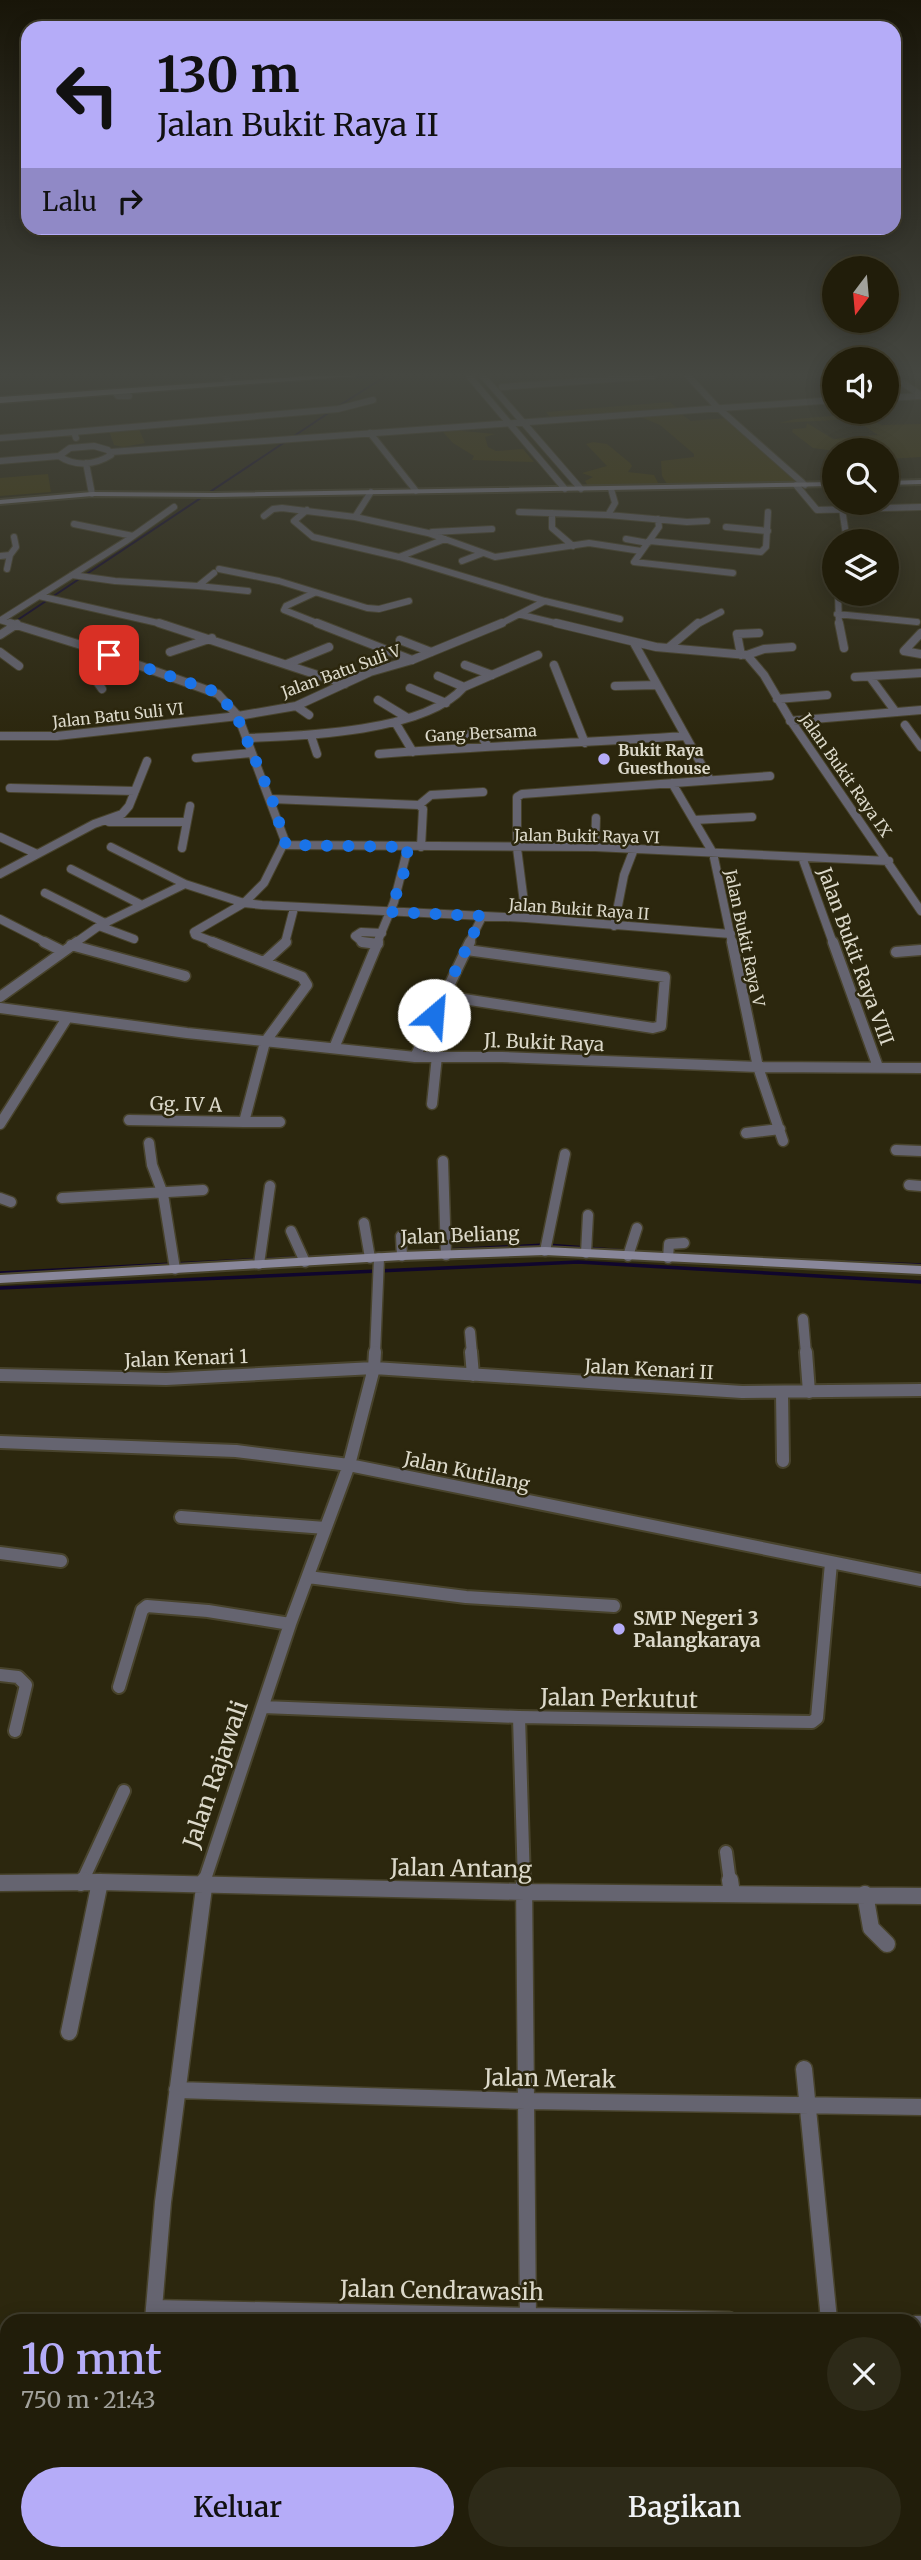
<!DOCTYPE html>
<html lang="id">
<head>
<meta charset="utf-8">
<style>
  :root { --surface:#211d0a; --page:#2d2a18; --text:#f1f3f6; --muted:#a2a29c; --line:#3e3b2b; --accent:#b5acf8 }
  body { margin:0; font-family:Merriweather,serif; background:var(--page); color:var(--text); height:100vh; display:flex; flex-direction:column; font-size:26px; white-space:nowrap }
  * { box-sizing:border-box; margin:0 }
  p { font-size:23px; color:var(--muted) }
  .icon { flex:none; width:38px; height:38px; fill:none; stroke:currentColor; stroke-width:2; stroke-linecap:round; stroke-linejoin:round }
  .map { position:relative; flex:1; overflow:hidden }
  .drawer { position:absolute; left:0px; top:2314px; width:922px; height:247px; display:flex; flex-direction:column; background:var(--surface); border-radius:21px 21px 0 0; box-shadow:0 4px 18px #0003,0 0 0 2px var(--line) }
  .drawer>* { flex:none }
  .top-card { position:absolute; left:21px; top:21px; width:880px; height:214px; border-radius:21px; box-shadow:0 4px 18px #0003,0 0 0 2px var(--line); background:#b5acf8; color:#111; overflow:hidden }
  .needle { width:46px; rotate:196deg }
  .buttons { position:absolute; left:822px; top:256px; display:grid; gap:14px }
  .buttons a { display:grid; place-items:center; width:77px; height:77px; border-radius:50%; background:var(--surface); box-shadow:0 4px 18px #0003,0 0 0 2px var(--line); font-size:35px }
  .pin { position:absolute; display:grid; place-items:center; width:60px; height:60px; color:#fff; margin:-30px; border-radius:14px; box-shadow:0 4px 10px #0006 }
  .me { position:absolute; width:77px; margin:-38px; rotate:27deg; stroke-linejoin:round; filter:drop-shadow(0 0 5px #0008) }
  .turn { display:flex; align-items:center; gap:24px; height:147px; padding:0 21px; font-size:32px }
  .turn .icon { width:91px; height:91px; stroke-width:2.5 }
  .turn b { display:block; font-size:49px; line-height:60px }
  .then { display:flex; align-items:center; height:66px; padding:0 21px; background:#0003; gap:14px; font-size:26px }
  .round { display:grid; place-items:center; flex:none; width:74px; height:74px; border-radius:37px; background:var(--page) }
  .head { display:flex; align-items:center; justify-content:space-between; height:119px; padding:0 21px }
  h1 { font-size:42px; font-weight:600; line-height:52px; color:var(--accent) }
  .button { display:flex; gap:14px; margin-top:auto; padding:14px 21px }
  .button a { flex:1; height:80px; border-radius:42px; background:var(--accent); color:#111; font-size:28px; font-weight:600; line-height:80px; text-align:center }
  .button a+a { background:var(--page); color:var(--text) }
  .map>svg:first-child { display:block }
</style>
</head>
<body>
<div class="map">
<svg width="921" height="2560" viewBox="0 0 921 2560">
  <rect width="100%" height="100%" fill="#2c270e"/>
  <path fill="#423903" d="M 670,402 L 678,409 L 551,418 L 546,412 Z
    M 681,414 L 691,421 L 727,418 L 799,483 L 667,484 L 662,476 L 661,461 L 694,457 L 694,454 L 660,425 L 641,417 Z
    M 856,414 L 882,425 L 921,424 L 921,457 L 887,459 L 887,450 L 835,451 L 813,448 L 792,432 L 793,429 L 806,428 L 807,423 L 833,439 L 878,435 L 854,419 L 779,423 L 795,419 Z
    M 139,429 L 145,443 L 123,447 L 114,445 L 109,431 Z
    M 452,430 L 495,434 L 485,437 L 488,447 L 496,451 L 523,449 L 534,462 L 472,460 L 474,456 L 453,443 L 443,432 Z
    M 593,442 L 607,444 L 630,463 L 632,466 L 628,472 L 654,475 L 659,485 L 588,486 L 585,481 L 593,477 L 582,473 L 607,466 L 586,444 Z
    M 48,474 L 51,492 L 0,496 L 0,478 Z"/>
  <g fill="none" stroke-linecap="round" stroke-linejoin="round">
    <path stroke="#10062d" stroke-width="2" d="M 264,383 L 372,376
      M 337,407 L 386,376
      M 13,623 L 330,412"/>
    <path stroke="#10062d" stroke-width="3.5" d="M 846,1262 L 921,1265
      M 0,1273 L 546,1245 L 625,1251
      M 0,1288 L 578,1262 L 921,1282"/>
    <defs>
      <path id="street-far4" d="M 226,376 L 228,381
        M 469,376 L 565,489
        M 483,376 L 581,489
        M 688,376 L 717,407 L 805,485
        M 892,376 L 921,395
        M 502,387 L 653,376
        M 115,392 L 118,396 L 129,396
        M 887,398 L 921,396
        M 74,432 L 338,409 L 373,400
        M 370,433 L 416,491
        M 0,438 L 74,432 L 76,438
        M 94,446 L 108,450 L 111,455 C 95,465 75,467 59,456 L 70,448 Z
        M 111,452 L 835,400
        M 0,461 L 59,456
        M 86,463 L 92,494
        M 796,485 L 817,510 L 921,507
        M 842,509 L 847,541
        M 307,510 L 294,521 L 313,537 L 399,557 L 545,601
        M 519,512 L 608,515 L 615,503 L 611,489
        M 552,513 L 552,528 L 573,546
        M 608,515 L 687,522 L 707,521
        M 264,516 L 273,509 L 282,508 L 355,517 L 371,492
        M 355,517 L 428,533 L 495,557 L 589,543 L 641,551
        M 658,519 L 659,527 L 634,562 L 733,573
        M 74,524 L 133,536
        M 726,527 L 768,531
        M 432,532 L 492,529
        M 626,539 L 648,543
        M 650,541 L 761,552 L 766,547 L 768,512
        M 10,555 L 16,547 L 14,537
        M 0,556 L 10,555 L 7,569
        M 399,557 L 445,539
        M 462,561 L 483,553
        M 219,569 L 279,581 L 367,608 L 379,609 L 409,601
        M 72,575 L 115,581 L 198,586 L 214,573
        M 198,586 L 248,591
        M 314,593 L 286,606 L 284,610 L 322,625
        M 838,593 L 839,625
        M 838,595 L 871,598
        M 39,596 L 167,625
        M 837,614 L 917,622
        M 522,615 L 563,625
        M 0,620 L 16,625
        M 1,620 L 126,541 L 174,507
        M 498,625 L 545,601 L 620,619
        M 696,625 L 721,612"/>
      <path id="street-far3" d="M 10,623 L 94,649 L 218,694 L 238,716 L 285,841 L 264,883 L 244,903 L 194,932 L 195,935 L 217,943
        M 159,623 L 345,684
        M 317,623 L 412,660
        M 556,623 L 656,647 L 747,655 L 764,649 L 792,647
        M 839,623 L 844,648
        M 921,633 L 904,651 L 921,654
        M 0,635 L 17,624
        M 400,640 L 431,652
        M 634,643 L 710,780
        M 668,648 L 698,623
        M 0,652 L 19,666
        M 170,652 L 212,638
        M 741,655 L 737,634 L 759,633
        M 747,655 L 764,675 L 791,721 L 921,911
        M 287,664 L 329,647
        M 465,665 L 492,675
        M 554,665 L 585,743
        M 438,676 L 464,687 L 538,655
        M 855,677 L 921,673
        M 870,677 L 895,711
        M 615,686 L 657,685
        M 410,688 L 446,703
        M 102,689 L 93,676 L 124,660
        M 777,699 L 827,695
        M 378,700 L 406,717
        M 296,706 L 309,715
        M 790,721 L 921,710
        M 395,722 L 413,752
        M 905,725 L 921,747
        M 468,734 L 480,734 L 487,745
        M 0,736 L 57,736 L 238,716 L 296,706 L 370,672 L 412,660 L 502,623
        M 311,736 L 317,754
        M 246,738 C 303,736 425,732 464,687
        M 379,754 C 481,746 583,743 685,736
        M 196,758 L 251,753
        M 672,783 L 713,853 L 732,943
        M 10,788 L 135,791
        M 272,799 L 419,805 L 423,809 L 421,847
        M 419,805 L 431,795 L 483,792
        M 694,820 L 752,817
        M 109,822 L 186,822
        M 0,837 L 37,854
        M 286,845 L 595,847 L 889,861
        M 111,847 L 185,884
        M 595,847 L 596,818
        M 182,848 L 190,806
        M 802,857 L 833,943
        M 71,869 L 140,904
        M 0,874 L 94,824 L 122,814 L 129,806 L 147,761
        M 45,893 L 105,923
        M 526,918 L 517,848 L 517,797 L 522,794 L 770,776
        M 0,919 L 47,943
        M 99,926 L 134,939
        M 614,926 L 624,875 L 634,849
        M 75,943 L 99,926 L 185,884 L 244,903 L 262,905 L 526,918 L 731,934
        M 285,943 L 294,908
        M 374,943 L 362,942 L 355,936 L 361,932 L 382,933
        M 377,943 L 394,902 L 408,847
        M 469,943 L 482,917"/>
      <path id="street-far2" d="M 44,942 L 62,951
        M 362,942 L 378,944
        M 732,942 L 758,1067 L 783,1141
        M 833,942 L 878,1067
        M 71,945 L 185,976
        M 896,952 L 921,950
        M 264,962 L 286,942
        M 444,996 L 653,1028 L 661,1026 L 665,977 L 467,950
        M 0,997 L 77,942
        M 0,1008 L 187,1033 L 415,1057 L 502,1057 L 758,1067 L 921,1068
        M 334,1048 L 378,942
        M 415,1057 L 470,942
        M 432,1104 L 437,1056
        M 129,1120 L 244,1122 L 265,1042 L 307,985 L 302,977 L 212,942
        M 244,1122 L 280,1122
        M 0,1124 L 67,1018
        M 746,1133 L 780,1129
        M 149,1143 L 152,1165 L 163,1194 L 175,1269
        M 896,1150 L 921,1151
        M 443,1161 L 446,1255
        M 909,1185 L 921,1186
        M 0,1198 L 11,1202
        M 62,1198 L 203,1190
        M 364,1223 L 370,1258
        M 291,1231 L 305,1262
        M 401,1236 L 402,1256
        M 545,1251 L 565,1154
        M 586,1253 L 588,1215
        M 628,1256 L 637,1228
        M 668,1258 L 669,1244 L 684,1243
        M 259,1264 L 270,1186
        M 803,1319 L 806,1354
        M 470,1332 L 472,1354
        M 375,1354 L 379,1258"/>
      <path id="street-far1" d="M 471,1352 L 473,1375
        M 806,1352 L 809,1392
        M 0,1375 L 166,1379 L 374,1368 L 742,1392 L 921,1390
        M 782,1393 L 783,1461
        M 0,1442 L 236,1451 L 349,1465 L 921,1580
        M 181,1517 L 325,1528
        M 0,1553 L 61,1561
        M 308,1577 L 466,1597 L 614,1606
        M 0,1675 L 18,1677 L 26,1685 L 15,1731
        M 119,1687 L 142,1610 L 147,1606 L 208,1611 L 290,1624
        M 263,1707 L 519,1717 L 812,1722 L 817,1718 L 831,1563
        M 519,1717 L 524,1882
        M 726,1852 L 730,1882
        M 82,1882 L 124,1791
        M 204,1882 L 290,1624 L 349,1465 L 374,1368 L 375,1352"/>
      <path id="street" d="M 524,1880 L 528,2320
        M 730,1880 L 732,1894
        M 0,1883 L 100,1882 L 524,1892 L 921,1896
        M 81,1883 L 83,1880
        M 865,1894 L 871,1928 L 887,1944
        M 69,2032 L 100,1882
        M 804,2069 L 829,2320
        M 177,2090 L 526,2101 L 921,2107
        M 154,2308 L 729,2320
        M 153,2320 L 163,2202 L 205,1880
        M 915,2324 L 921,2324
        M 140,2553 L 141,2560
        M 523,2553 L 523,2560
        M 856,2553 L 857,2560
        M 61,2560 L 69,2553"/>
      <path id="secondary" d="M 921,480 L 921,484 L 887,485 L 887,481 Z
        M 835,482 L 835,486 L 214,497 L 92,496 L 0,504 L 0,500 L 92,492 L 214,493 Z
        M 545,1247 L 921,1266 L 921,1274 L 545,1255 L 402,1260 L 0,1283 L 0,1275 L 402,1252 Z"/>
      <path id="primary" d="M 309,376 L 355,376 L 0,403 L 0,397 Z"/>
    </defs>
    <use href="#street-far4" stroke="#48432c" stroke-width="8"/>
    <use href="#street-far3" stroke="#48432c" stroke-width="10"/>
    <use href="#street-far2" stroke="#48432c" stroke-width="13"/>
    <use href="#street-far1" stroke="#48432c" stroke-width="16"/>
    <use href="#street" stroke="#48432c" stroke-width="19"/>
    <use href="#secondary" stroke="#48432c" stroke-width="4"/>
    <use href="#primary" stroke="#48432c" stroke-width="3"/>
    <use href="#street-far4" stroke="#656470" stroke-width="6"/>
    <use href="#street-far3" stroke="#656470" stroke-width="8"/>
    <use href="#street-far2" stroke="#656470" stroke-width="10"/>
    <use href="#street-far1" stroke="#656470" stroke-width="12"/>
    <use href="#street" stroke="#656470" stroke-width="16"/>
    <use href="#secondary" fill="#89879a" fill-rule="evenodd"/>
    <use href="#primary" fill="#a4a2ba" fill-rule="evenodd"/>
  </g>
  <linearGradient id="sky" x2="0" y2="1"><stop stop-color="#181508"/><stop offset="0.51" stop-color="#454741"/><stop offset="1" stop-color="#454741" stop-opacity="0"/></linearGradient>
  <rect width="921" height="735" fill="url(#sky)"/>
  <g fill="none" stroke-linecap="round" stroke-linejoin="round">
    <path stroke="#1a73e8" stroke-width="12" stroke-dasharray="0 21.6" d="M 109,655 L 213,691 L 235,712 L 272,799 L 286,845 L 408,847 L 404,872 L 390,912 L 482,916 L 434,1015"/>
  </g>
  <g fill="#b5acf8" stroke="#2c270e" stroke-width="2.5">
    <circle cx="604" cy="759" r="7"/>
    <circle cx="619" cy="1629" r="7"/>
  </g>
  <g text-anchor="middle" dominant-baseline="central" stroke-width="5" stroke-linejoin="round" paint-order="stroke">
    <g font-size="16" fill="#dcd9ca" stroke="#2c270e">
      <text transform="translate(341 671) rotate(-20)">Jalan Batu Suli V</text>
      <text transform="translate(118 715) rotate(-6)">Jalan Batu Suli VI</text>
      <text transform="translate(481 733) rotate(-3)">Gang Bersama</text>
      <text transform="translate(846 775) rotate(55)">Jalan Bukit Raya IX</text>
      <text transform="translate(587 836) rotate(1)">Jalan Bukit Raya VI</text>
      <text transform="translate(579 909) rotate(4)">Jalan Bukit Raya II</text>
      <text transform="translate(745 938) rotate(78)">Jalan Bukit Raya V</text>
    </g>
    <g font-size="16" font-weight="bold" fill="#dcd9ca" stroke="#2c270e" text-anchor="start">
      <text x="618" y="750">Bukit Raya<tspan x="618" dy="18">Guesthouse</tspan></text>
    </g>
    <g font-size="19" fill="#dcd9ca" stroke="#2c270e">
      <text transform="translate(856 956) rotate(70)">Jalan Bukit Raya VIII</text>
      <text transform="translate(544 1042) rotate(2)">Jl. Bukit Raya</text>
      <text transform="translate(186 1104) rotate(1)">Gg. IV A</text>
      <text transform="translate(460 1235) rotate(-2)">Jalan Beliang</text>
      <text transform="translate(186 1358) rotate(-2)">Jalan Kenari 1</text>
      <text transform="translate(649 1369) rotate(3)">Jalan Kenari II</text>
      <text transform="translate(467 1471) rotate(12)">Jalan Kutilang</text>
    </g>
    <g font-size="19" font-weight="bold" fill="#dcd9ca" stroke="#2c270e" text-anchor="start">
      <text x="633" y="1618">SMP Negeri 3<tspan x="633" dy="22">Palangkaraya</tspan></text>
    </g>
    <g font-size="23" fill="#dcd9ca" stroke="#2c270e">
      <text transform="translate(619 1698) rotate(1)">Jalan Perkutut</text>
      <text transform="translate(215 1774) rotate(-71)">Jalan Rajawali</text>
      <text transform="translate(461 1868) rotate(1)">Jalan Antang</text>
      <text transform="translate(550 2078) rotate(1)">Jalan Merak</text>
      <text transform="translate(442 2290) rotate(1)">Jalan Cendrawasih</text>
    </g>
  </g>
</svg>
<div class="buttons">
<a><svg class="needle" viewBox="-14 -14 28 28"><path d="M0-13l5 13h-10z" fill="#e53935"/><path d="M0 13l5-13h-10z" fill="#a2a29c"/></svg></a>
<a><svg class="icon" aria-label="sound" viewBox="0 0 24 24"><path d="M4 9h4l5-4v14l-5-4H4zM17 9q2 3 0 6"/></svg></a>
<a><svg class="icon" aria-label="search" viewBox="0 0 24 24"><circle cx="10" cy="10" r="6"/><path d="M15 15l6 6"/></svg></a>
<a><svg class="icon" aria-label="layers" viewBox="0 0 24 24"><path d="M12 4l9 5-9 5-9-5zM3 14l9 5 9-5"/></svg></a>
</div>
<div class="pin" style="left:109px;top:655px;background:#d93025"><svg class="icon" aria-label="arrive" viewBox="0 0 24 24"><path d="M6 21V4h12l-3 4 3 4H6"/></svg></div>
<svg class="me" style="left:434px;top:1015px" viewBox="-20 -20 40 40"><circle r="19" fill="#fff"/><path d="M0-13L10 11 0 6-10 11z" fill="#1a73e8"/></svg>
<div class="top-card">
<div class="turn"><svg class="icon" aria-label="left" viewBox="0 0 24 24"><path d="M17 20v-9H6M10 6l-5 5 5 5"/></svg><div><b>130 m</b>Jalan Bukit Raya II</div></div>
<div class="then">Lalu<svg class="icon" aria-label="right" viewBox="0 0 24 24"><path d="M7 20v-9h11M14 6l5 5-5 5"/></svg></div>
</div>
<section class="drawer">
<div class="head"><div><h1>10 mnt</h1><p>750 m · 21:43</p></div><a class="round"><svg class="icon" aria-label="close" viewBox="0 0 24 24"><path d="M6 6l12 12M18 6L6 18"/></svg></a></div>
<div class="button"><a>Keluar</a><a>Bagikan</a></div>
</section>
</div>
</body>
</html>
